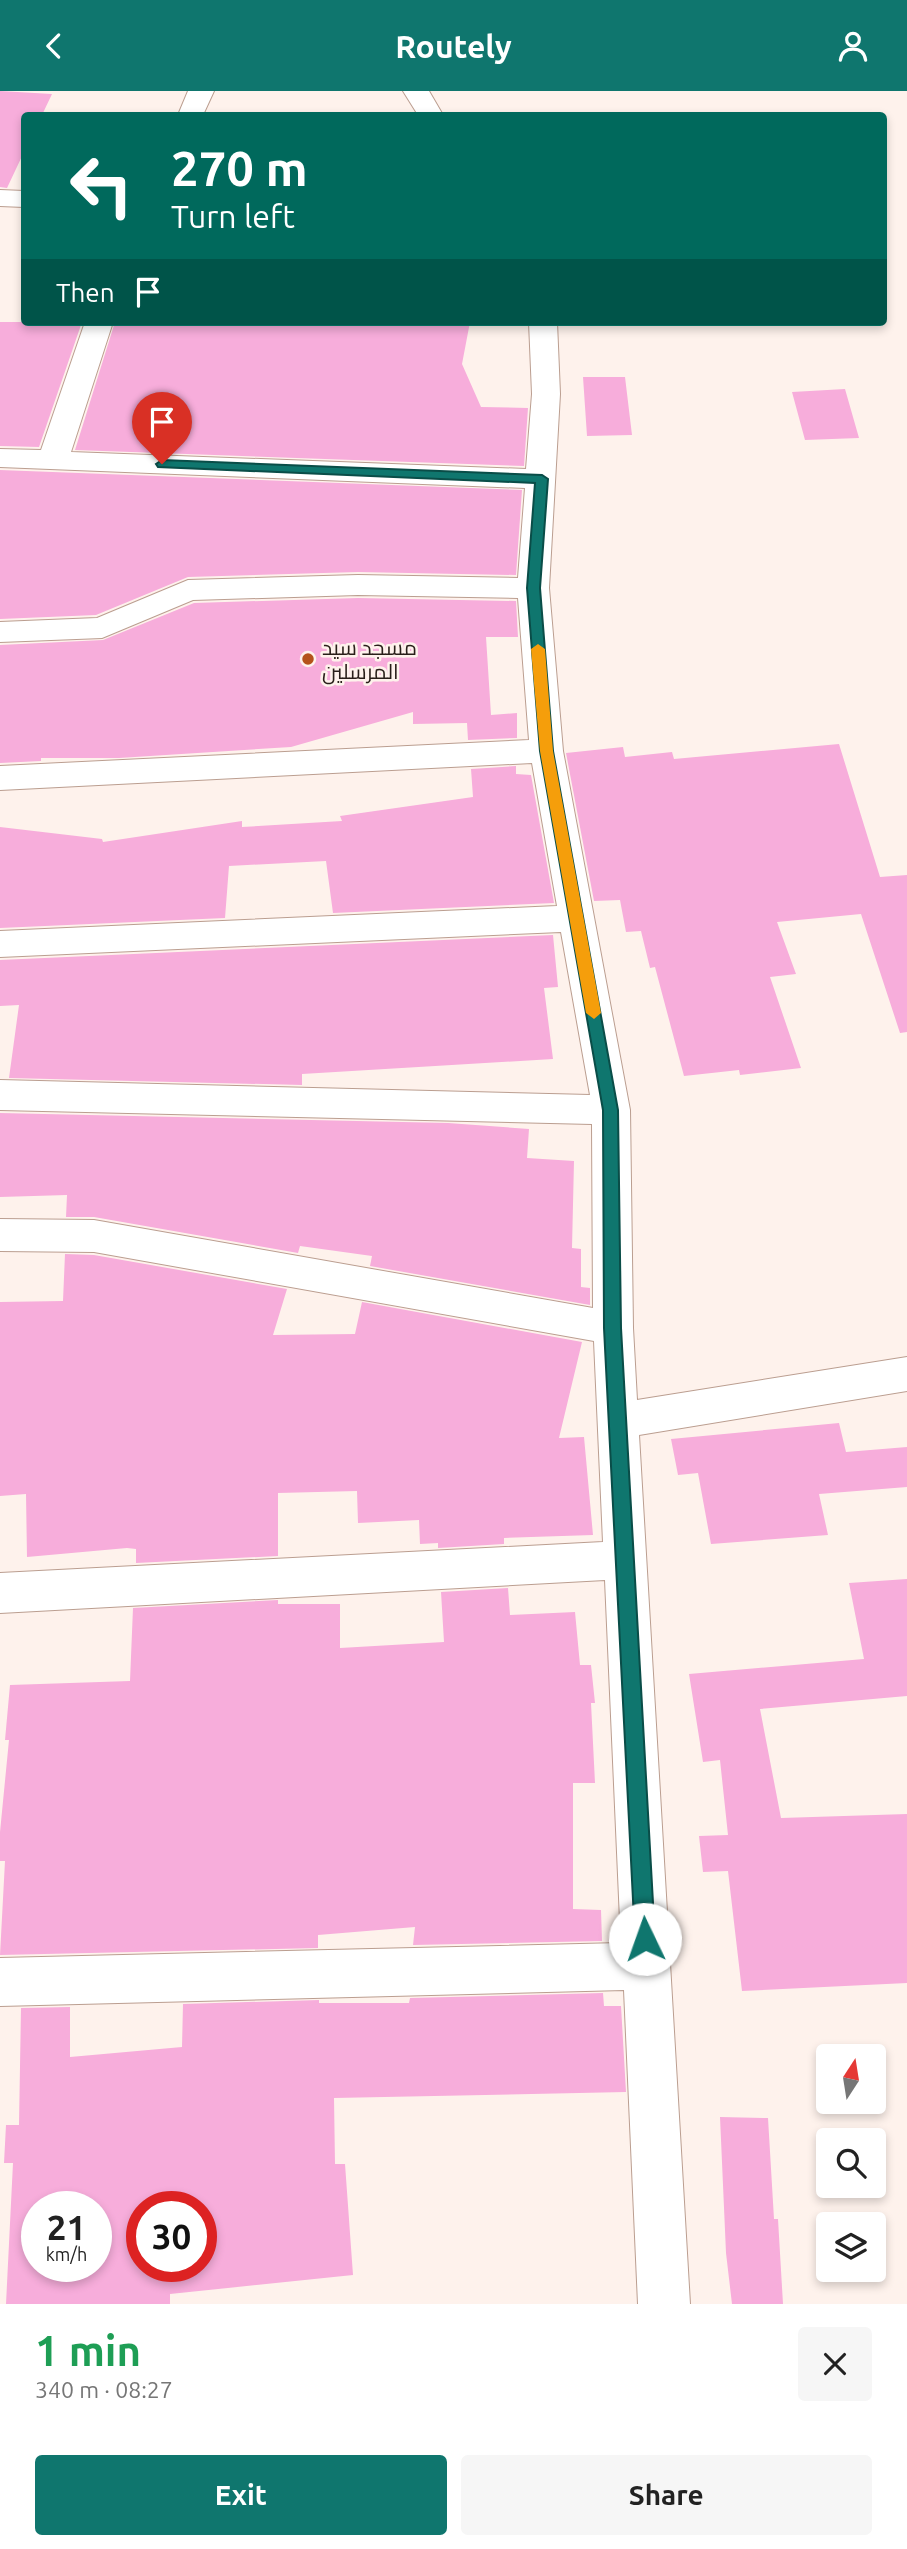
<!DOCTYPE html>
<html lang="en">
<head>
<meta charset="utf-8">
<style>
  :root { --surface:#fff; --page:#f6f6f6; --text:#222; --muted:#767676; --accent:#0f766e }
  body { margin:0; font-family:Ubuntu,Cairo,sans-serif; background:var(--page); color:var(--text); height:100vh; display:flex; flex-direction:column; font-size:26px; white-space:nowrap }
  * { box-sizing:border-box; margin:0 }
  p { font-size:23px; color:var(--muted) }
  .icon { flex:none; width:38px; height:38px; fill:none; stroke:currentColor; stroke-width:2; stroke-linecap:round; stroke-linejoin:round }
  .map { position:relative; height:2213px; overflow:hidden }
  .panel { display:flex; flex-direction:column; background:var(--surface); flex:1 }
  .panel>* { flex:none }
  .banner { position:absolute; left:21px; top:21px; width:866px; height:214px; border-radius:7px; box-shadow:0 4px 10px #0003; background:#00695c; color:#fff; overflow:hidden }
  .needle { width:46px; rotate:12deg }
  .buttons { position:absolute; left:816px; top:1953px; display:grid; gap:14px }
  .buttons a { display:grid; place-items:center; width:70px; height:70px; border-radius:7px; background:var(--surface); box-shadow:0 4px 10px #0003; font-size:35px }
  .speed { position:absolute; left:21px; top:2100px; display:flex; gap:14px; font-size:35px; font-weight:700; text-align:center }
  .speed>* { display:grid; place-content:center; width:91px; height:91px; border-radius:50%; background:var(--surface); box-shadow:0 4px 10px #0003; line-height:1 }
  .speed small { font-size:18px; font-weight:400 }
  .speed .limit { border:10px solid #d22; background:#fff; color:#111 }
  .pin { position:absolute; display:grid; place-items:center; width:60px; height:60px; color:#fff; margin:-72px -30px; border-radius:50% 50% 50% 0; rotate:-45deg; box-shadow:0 0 7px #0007 }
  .pin .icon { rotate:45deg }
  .me { position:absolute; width:77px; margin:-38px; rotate:357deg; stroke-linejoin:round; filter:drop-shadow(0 0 5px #0008) }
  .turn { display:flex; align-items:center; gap:24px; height:147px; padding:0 35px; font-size:32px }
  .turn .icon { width:91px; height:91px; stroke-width:2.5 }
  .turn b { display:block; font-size:49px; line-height:60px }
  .then { display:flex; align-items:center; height:66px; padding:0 35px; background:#0003; gap:14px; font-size:26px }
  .round { display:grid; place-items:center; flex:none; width:74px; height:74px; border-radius:7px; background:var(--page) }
  .headline { display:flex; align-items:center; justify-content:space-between; height:119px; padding:0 35px }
  h1 { font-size:42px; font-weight:700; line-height:52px; color:#1e9e55 }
  .action { display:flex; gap:14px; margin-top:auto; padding:14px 35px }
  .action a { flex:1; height:80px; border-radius:7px; background:var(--accent); color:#fff; font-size:28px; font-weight:700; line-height:80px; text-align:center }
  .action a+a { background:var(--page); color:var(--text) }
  header { display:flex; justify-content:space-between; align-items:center; height:91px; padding:0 35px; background:var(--accent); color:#fff; font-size:32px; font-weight:700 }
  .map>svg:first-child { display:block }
</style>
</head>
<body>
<header><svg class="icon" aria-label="back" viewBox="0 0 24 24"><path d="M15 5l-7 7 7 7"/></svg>Routely<svg class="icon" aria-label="person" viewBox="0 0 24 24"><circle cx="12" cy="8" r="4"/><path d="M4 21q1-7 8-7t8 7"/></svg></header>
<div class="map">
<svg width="907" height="2213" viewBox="0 0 907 2213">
  <rect width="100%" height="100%" fill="#fef2ec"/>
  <path fill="#f7addb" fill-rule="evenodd" d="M 0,0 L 52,3 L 42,24 L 24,24 L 24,61 L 7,97 L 0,96 Z
    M 0,231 L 82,231 L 39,356 L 0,355 Z
    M 115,231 L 470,231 L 462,273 L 481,316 L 528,317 L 524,375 L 75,359 Z
    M 583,286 L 625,286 L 632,344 L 587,345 Z
    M 845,298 L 859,347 L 805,349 L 792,301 Z
    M 0,379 L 522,399 L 516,484 L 358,481 L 188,486 L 96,524 L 0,528 Z
    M 358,507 L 516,510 L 518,546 L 486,546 L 491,624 L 517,622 L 517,647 L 468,649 L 467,632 L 413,633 L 413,621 L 291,656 L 119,667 L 41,667 L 41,670 L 0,672 L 0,554 L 103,549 L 194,512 Z
    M 839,653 L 880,786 L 907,784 L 907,941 L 900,942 L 861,823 L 777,831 L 796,883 L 770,886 L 801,977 L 740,984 L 739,979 L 684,985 L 655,876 L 650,877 L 641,840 L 626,841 L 620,809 L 594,810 L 566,662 L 623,656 L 625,666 L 672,661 L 674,668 Z
    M 516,675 L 516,683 L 531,684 L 554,812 L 333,822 L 326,770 L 229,775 L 225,827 L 0,837 L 0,736 L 102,748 L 103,751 L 242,730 L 242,736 L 342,730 L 340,725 L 473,706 L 471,678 Z
    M 553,844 L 558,896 L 544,897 L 553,968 L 302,983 L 302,994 L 9,987 L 19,914 L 0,915 L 0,869 Z
    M 0,1022 L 448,1032 L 529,1038 L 527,1067 L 574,1070 L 572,1157 L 581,1158 L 581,1196 L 590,1197 L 590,1214 L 370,1175 L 372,1165 L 300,1155 L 298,1162 L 94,1126 L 66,1126 L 67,1104 L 0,1106 Z
    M 65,1163 L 94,1164 L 287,1198 L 273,1244 L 355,1243 L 362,1211 L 582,1251 L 559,1347 L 584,1346 L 593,1444 L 504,1447 L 504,1453 L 438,1457 L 438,1452 L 420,1453 L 419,1429 L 358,1432 L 357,1400 L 278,1402 L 278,1465 L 136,1472 L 136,1458 L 127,1457 L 27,1466 L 26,1403 L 0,1405 L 0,1211 L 63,1210 Z
    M 839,1332 L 846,1361 L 907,1356 L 907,1396 L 819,1403 L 828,1444 L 711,1453 L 698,1382 L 678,1384 L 671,1348 Z
    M 907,1488 L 907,1605 L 760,1618 L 781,1727 L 907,1723 L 907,1892 L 742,1900 L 728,1780 L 703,1781 L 699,1745 L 728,1744 L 720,1669 L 703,1671 L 689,1583 L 864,1568 L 849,1492 Z
    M 508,1497 L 510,1524 L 575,1521 L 580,1574 L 591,1574 L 595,1612 L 591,1612 L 595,1692 L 573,1692 L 573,1818 L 601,1819 L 602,1850 L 413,1854 L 415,1836 L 318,1844 L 318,1857 L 0,1864 L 5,1770 L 0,1770 L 0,1741 L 9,1649 L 5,1649 L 10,1594 L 130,1590 L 133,1517 L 278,1509 L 278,1513 L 340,1513 L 340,1557 L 444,1551 L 441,1501 Z
    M 603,1902 L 604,1915 L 621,1915 L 626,2001 L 334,2007 L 335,2073 L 345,2073 L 353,2184 L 170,2203 L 170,2213 L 6,2213 L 13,2072 L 4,2072 L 6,2034 L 19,2034 L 21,1917 L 70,1916 L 70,1966 L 182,1956 L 183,1913 L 319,1909 L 319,1912 L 409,1912 L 410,1907 ZM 37,2116 L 96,2116 L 96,2175 L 37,2175 ZM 142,2116 L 201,2116 L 201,2175 L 142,2175 Z
    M 720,2026 L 768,2027 L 774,2128 L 778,2128 L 783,2213 L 732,2213 L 726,2162 Z"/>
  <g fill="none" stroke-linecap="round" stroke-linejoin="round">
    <defs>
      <path id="street" d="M 188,0 L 214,0 L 203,24 L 178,24 Z
        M 403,0 L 429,0 L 443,24 L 418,24 Z
        M 0,99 L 24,100 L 24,116 L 0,115 Z
        M 85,231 L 113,231 L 71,361 L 526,378 L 532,303 L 529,231 L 557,231 L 560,303 L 549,497 L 563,660 L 630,1019 L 633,1237 L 637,1309 L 907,1266 L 907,1300 L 639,1344 L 690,2213 L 638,2213 L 624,1899 L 0,1915 L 0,1867 L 621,1852 L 605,1489 L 0,1522 L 0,1482 L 603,1451 L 594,1250 L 94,1161 L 0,1160 L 0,1128 L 94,1129 L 593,1217 L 592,1033 L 0,1019 L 0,989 L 590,1004 L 561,841 L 0,866 L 0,840 L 557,815 L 532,672 L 0,699 L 0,675 L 529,649 L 518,507 L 358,504 L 193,509 L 102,547 L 0,551 L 0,531 L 97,527 L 188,489 L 358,484 L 518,487 L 525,397 L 0,376 L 0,358 L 41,359 Z"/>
    </defs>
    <use href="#street" stroke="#bb9e90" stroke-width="2"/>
    <use href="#street" fill="#fff" fill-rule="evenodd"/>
  </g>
  <path fill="#0f766e" stroke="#0a4d48" stroke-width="2" d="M 162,369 L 542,384 L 548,388 L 540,497 L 553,660 L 618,1019 L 621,1237 L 655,1848 L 652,1855 L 645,1857 L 638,1855 L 635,1848 L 604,1237 L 603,1019 L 540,660 L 527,497 L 535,392 L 158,376 L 156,373 Z"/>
  <path fill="#f59e0b" d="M 538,553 L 545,558 L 553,660 L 601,922 L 594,928 L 586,922 L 540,660 L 531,558 Z"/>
  <circle fill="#b5521b" stroke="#fef2ec" stroke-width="2.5" cx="308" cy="568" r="7"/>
  <g text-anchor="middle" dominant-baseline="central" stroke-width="5" stroke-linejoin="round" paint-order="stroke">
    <g font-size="21" fill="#291e19" stroke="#fef2ec" text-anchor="start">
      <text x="322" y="556">مسجد سيد<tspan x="322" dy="24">المرسلين</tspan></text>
    </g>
  </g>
</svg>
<div class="buttons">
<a><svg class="needle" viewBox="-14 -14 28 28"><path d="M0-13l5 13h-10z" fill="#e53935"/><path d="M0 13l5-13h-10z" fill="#767676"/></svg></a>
<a><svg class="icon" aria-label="search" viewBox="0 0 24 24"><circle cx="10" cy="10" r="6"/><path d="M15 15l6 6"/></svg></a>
<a><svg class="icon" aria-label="layers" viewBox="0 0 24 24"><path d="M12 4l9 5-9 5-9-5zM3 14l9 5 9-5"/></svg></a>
</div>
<div class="speed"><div>21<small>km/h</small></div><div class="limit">30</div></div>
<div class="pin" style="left:162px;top:373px;background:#d93025"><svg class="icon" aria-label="arrive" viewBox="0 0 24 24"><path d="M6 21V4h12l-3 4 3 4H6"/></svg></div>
<svg class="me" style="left:645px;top:1848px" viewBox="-20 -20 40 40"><circle r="19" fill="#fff"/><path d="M0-13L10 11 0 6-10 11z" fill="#0f766e"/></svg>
<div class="banner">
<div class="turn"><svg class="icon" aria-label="left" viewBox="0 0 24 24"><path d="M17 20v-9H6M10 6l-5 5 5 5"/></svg><div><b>270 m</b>Turn left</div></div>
<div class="then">Then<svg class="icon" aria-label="arrive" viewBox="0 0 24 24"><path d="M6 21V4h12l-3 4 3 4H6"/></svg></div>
</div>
</div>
<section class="panel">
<div class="headline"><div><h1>1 min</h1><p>340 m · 08:27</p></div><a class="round"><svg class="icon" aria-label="close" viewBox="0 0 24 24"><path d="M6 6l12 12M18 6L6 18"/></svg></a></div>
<div class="action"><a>Exit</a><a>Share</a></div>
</section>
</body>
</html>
